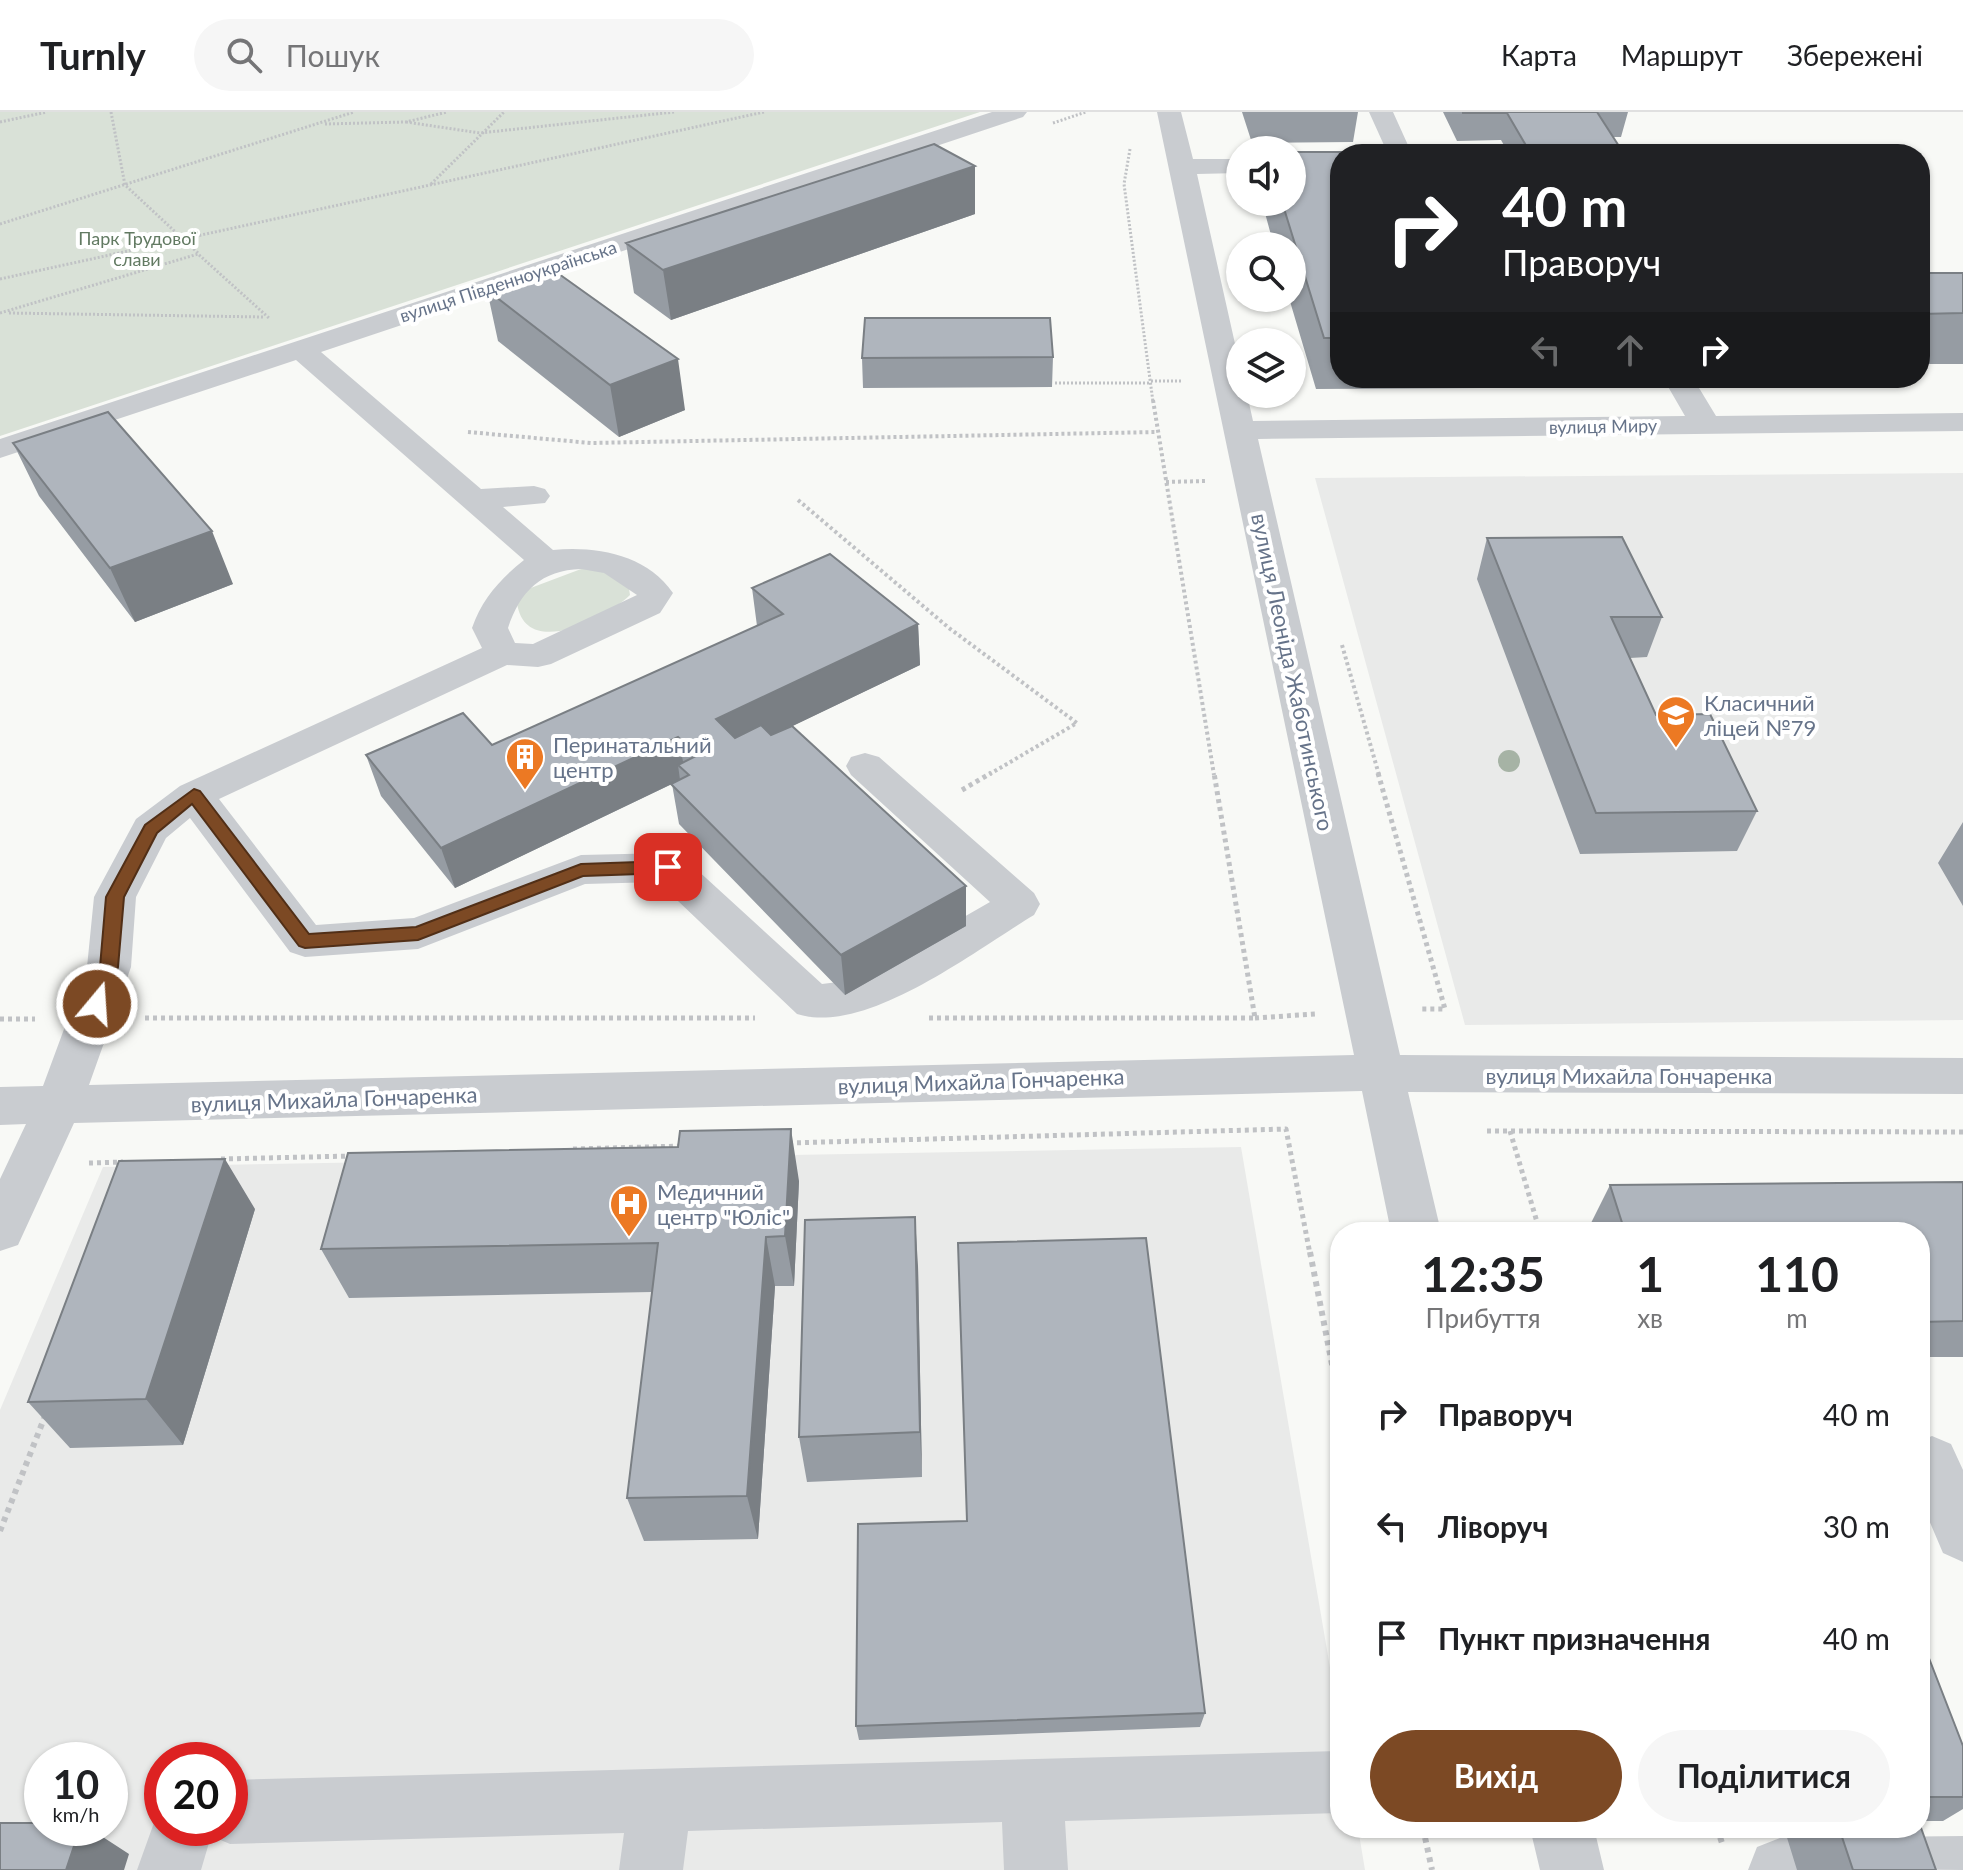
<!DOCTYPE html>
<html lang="uk">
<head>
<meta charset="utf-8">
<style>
  :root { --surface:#fff; --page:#f6f6f6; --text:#202124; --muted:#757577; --line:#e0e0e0; --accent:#7c4924 }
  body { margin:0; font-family:Lato,sans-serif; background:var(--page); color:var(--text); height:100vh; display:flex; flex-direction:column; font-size:30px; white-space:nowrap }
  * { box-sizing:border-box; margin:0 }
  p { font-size:26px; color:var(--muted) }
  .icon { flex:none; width:44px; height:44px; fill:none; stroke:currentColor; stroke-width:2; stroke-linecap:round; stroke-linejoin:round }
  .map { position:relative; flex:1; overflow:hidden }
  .details { position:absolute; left:1330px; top:1110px; width:600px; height:616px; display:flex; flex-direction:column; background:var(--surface); border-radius:32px; box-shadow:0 2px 6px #0004 }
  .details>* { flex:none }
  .banner { position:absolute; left:1330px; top:32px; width:600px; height:244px; border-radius:32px; box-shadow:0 2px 6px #0004; background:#202124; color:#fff; overflow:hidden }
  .tools { position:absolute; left:1226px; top:24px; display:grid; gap:16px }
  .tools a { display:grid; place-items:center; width:80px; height:80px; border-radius:50%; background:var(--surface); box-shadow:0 2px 6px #0004; font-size:40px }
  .speed { position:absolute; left:24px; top:1630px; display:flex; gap:16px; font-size:40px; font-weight:700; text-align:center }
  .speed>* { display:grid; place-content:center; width:104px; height:104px; border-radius:50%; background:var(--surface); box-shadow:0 2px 6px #0004; line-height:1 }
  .speed small { font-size:20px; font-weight:400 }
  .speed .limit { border:12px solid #d22; background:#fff; color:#111 }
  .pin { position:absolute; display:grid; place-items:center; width:68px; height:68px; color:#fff; margin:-34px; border-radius:16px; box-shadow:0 4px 12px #0006 }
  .me { position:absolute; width:88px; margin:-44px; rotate:18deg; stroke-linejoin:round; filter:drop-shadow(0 0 6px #0008) }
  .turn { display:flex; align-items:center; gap:28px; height:168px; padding:0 40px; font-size:36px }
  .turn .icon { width:104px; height:104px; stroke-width:2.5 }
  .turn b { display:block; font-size:56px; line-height:68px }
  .lanes { display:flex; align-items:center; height:76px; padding:0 40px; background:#0003; justify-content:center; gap:40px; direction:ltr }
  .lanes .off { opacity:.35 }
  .eta { display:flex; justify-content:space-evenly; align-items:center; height:136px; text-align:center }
  .eta b { font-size:48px; font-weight:700; line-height:56px }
  .cta { display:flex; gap:16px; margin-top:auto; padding:16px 40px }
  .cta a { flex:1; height:92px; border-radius:48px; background:var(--accent); color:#fff; font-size:32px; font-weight:700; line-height:92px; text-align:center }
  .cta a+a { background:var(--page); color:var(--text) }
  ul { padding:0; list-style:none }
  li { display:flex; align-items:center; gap:24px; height:112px; padding:0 40px }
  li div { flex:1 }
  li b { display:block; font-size:30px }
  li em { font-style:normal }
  header { display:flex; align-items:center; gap:48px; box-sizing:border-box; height:112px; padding:0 40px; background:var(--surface); border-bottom:2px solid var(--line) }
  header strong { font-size:38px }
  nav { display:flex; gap:44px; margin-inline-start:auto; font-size:28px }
  .search { width:560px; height:72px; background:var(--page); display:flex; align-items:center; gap:20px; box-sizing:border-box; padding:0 28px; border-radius:44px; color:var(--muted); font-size:30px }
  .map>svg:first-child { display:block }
</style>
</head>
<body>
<header>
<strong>Turnly</strong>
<div class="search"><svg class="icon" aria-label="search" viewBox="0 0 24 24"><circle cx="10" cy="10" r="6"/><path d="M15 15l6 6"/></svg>Пошук</div>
<nav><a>Карта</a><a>Маршрут</a><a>Збережені</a></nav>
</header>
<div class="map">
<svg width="1963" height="1758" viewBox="0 0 1963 1758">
  <rect width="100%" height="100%" fill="#f8f9f6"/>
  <path fill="#e9eae9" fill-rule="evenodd" d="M 1963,361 L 1963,908 L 1465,913 L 1315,366 Z
    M 1241,1035 L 1340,1614 L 1340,1716 L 1358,1716 L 1365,1758 L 0,1758 L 0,1298 L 103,1055 ZM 42,1648 L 110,1648 L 110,1716 L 42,1716 ZM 162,1648 L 230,1648 L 230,1716 L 162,1716 Z"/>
  <path fill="#d9e1d7" d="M 0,0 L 980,0 L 0,324 Z
    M 589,454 L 628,471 L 630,483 C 605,507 525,548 517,491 L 528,477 Z"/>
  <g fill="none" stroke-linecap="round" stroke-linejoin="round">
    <path stroke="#c0c2c5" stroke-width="3" stroke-dasharray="2 2" stroke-linecap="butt" d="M 111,0 L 125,73 L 198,141
      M 0,10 L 47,0
      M 406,10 L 480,21 L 674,0
      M 1053,11 L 1086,0
      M 325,12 L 406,10 L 447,0
      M 1130,37 L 1124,72 L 1153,290
      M 431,72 L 504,0
      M 0,112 L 354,0
      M 0,167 L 764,0
      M 0,201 L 198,142 L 269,206
      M 9,201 L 263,205
      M 1151,269 L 1182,269
      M 1055,271 L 1150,271"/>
    <path stroke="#c0c2c5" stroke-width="4" stroke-dasharray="3 3" stroke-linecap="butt" d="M 1153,288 L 1214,663
      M 468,320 L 591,331 L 1157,320
      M 1166,370 L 1205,369
      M 798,388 L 949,516 L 1077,611 L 988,663
      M 1342,533 L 1379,663"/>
    <path stroke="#c0c2c5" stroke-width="5" stroke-dasharray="4 4" stroke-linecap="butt" d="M 1378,661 L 1445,897 L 1421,897
      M 962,678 L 991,661
      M 145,906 L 755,906
      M 929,906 L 1255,906 L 1214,661
      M 1255,906 L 1315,902
      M 0,907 L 35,907
      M 1487,1019 L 1963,1020
      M 1510,1019 L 1540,1120
      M 789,1031 L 1286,1017 L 1310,1142
      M 573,1037 L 683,1034
      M 221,1047 L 351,1044
      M 89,1051 L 123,1050"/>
    <path stroke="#c0c2c5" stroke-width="6" stroke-dasharray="5 5" stroke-linecap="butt" d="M 1310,1140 L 1340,1293
      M 0,1419 L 45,1304
      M 1423,1716 L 1432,1758
      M 1717,1716 L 1723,1734"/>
    <path fill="#c9ccd0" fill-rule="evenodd" d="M 992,0 L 1027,0 L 1023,5 L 321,240 L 481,377 L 534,374 L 545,377 L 550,384 L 545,391 L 503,395 L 553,438 C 596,434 646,442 673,481 L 660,501 L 551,552 L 538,555 L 507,553 L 219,687 L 316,813 L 414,806 L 581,743 L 668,741 L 683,745 L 822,872 L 854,868 L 990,790 L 851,663 L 846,654 L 851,645 L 865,641 L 879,645 L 1034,781 L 1040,792 L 1034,803 C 975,838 866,924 797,902 L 658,770 L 585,772 L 418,837 L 305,845 L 290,840 L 190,706 L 166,726 L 136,785 L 131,855 L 89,973 L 1354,943 L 1157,0 L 1181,0 L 1193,47 L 1240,47 L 1240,61 L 1197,62 L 1240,254 L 1240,282 L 1247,282 L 1253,309 L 1685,304 L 1663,266 L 1693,266 L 1716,304 L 1963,301 L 1963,319 L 1258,327 L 1400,943 L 1963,946 L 1963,982 L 1408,980 L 1441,1120 L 1391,1120 L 1362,979 L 74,1011 L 18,1133 L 0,1139 L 0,1067 L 26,1012 L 0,1013 L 0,975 L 43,974 L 87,855 L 94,785 L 136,707 L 180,674 L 482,536 L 472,516 C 482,487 500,467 524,448 L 296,248 L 0,346 L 0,327 ZM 581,457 L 604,461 L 637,483 L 533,532 L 515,531 L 508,516 C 520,479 542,458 581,457 Z
      M 1369,0 L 1393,0 L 1412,42 L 1388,42 Z
      M 1932,1324 L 1951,1332 L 1963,1358 L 1963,1450 L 1943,1441 L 1920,1387 L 1920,1329 Z
      M 1340,1639 L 1340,1701 L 1065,1709 L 1068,1758 L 1004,1758 L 1002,1710 L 688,1719 L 683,1758 L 619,1758 L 624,1721 L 230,1732 L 211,1724 L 201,1758 L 137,1758 L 160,1694 L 162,1716 L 230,1716 L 230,1668 Z
      M 1530,1716 L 1594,1716 L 1604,1758 L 1540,1758 Z
      M 1963,1724 L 1963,1758 L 1846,1757 L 1855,1734 L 1878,1725 Z
      M 1780,1726 L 1797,1726 L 1820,1735 L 1829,1758 L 1748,1758 L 1757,1735 Z"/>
  </g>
  <circle fill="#a6b3a5" cx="1509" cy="649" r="11"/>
  <path fill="#969ca3" d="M 1242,0 L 1358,0 L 1353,30 L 1252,31 Z
    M 1443,0 L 1628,0 L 1621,25 L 1613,25 L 1624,42 L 1509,42 L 1501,28 L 1457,29 Z
    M 1340,42 L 1340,266 L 1644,266 L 1641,275 L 1316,277 L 1289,186 L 1292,186 L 1292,134 L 1274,134 L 1262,90 L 1292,90 Z
    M 975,102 L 671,208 L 634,181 L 626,131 Z
    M 1920,161 L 1963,161 L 1963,252 L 1920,252 Z
    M 487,178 L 685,298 L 619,325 L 498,229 Z
    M 1053,245 L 1052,275 L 863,276 L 862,246 Z
    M 1728,266 L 1819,266 L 1815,274 L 1733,275 Z
    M 13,331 L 233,472 L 135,510 L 39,384 Z
    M 1487,426 L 1662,505 L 1647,545 L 1630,546 L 1656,603 L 1757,699 L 1737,739 L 1580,742 L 1477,467 Z
    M 752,476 L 918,512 L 920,553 L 792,614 L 966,814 L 845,883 L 679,712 L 672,672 L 455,776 L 381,684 L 366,643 L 492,633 L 757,514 Z
    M 1963,710 L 1963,794 L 1938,751 Z
    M 799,1069 L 794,1174 L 775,1174 L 758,1427 L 644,1429 L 627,1386 L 652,1180 L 349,1186 L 321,1137 Z
    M 1963,1070 L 1963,1245 L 1920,1245 L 1920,1120 L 1594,1120 L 1591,1111 L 1610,1073 Z
    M 255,1097 L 183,1333 L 70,1336 L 28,1290 Z
    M 918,1154 L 922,1365 L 807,1370 L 799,1325 Z
    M 966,1409 L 1205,1601 L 1200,1615 L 859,1628 L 856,1614 Z
    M 1920,1523 L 1963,1634 L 1963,1697 L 1943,1709 L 1920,1709 Z
    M 1784,1716 L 1920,1716 L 1936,1758 L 1797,1758 Z"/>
  <path fill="#7a7f84" d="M 975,54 L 975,102 L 671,208 L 663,158 Z
    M 678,247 L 685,298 L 619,325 L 610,273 Z
    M 212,419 L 233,472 L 135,510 L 110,456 Z
    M 918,512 L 920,553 L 722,648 L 716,607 Z
    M 678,625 L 685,659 L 678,653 L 680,668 L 455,776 L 441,736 Z
    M 966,774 L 966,814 L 845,883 L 841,843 Z
    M 791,1017 L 799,1069 L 794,1174 L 785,1124 Z
    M 225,1047 L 255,1097 L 183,1333 L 146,1287 Z
    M 915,1105 L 918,1154 L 922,1365 L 920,1320 Z
    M 766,1125 L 775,1174 L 758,1427 L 747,1384 Z
    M 80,1716 L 89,1716 L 129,1742 L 124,1758 L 66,1758 Z"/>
  <path fill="#afb5bd" stroke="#7a7f84" stroke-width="2" d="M 1463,0 L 1597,0 L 1624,42 L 1531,42 L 1507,1 L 1463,1 Z
    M 934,32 L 975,54 L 663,158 L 626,131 Z
    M 1292,40 L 1377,40 L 1377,42 L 1340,42 L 1340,226 L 1324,226 L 1282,90 L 1292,90 Z
    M 552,157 L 678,247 L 610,273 L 487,178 Z
    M 1920,161 L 1963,161 L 1963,201 L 1920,202 Z
    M 865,206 L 1050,206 L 1053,245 L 862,246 Z
    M 108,300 L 212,419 L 110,456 L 13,331 Z
    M 1622,425 L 1662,505 L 1611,505 L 1656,603 L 1710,602 L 1757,699 L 1596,701 L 1487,426 Z
    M 830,442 L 918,512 L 716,607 L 735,626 L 761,613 L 771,623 L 792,614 L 966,774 L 841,843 L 671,672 L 689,663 L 678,653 L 698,643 L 678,625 L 441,736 L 366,643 L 463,601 L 492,633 L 783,502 L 752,476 Z
    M 791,1017 L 785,1124 L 766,1125 L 747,1384 L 627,1386 L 658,1131 L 321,1137 L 348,1041 L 678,1035 L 680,1019 Z
    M 225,1047 L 146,1287 L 28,1290 L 119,1049 Z
    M 1963,1070 L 1963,1209 L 1920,1210 L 1920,1120 L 1625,1120 L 1610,1073 Z
    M 915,1105 L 920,1320 L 799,1325 L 805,1108 Z
    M 1146,1126 L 1205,1601 L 856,1614 L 858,1412 L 967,1409 L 958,1131 Z
    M 1920,1523 L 1963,1634 L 1963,1685 L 1920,1685 Z
    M 0,1711 L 42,1711 L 42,1716 L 80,1716 L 66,1758 L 0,1758 Z
    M 1920,1713 L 1936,1758 L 1853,1758 L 1839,1716 L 1920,1716 Z"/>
  <path fill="#7c4924" stroke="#512f17" stroke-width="2" d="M 194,677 L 200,679 L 309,822 L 416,815 L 581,752 L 668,749 L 676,755 L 668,761 L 583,764 L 418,828 L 305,836 L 299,834 L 192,692 L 157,721 L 124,785 L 118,855 L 103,897 L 90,897 L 88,892 L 100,855 L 106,785 L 145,713 Z"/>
  <defs>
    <symbol id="school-pin" viewBox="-11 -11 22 30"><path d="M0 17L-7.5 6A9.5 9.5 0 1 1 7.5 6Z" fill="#ec7923" stroke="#fff"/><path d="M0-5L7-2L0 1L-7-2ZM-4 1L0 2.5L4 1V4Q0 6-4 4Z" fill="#fff"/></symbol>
    <symbol id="building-pin" viewBox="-11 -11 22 30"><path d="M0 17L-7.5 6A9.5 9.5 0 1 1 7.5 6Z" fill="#ec7923" stroke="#fff"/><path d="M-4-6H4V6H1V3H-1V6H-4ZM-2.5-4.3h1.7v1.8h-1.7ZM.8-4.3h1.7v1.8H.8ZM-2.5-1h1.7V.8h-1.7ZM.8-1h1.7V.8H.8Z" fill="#fff"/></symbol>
    <symbol id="hospital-pin" viewBox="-11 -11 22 30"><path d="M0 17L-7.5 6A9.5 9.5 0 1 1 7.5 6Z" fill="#ec7923" stroke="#fff"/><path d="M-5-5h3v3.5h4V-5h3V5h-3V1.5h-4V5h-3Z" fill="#fff"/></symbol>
  </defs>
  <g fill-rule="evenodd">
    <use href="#school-pin" x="1654" y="581" width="44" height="60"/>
    <use href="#building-pin" x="503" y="623" width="44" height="60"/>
    <use href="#hospital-pin" x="607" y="1070" width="44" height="60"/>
  </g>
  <g text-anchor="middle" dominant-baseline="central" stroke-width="8" stroke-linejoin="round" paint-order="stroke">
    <g font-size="18" fill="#627a62" stroke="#fff">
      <text x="137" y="126">Парк Трудової<tspan x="137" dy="21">слави</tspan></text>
    </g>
    <g font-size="18" fill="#667389" stroke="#fff">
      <text transform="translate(508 169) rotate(-18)">вулиця Південноукраїнська</text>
      <text transform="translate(1603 314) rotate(-1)">вулиця Миру</text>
    </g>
    <g font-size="22" fill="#667389" stroke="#fff">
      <text transform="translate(1293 560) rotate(78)">вулиця Леоніда Жаботинського</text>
      <text x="1629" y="963">вулиця Михайла Гончаренка</text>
      <text transform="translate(981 969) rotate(-2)">вулиця Михайла Гончаренка</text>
      <text transform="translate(334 987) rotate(-2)">вулиця Михайла Гончаренка</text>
    </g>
    <g font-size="22" fill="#667389" stroke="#fff" text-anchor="start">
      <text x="1704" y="590">Класичний<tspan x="1704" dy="25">ліцей №79</tspan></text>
      <text x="553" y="632">Перинатальний<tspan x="553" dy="25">центр</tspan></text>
      <text x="657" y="1079">Медичний<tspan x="657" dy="25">центр "Юліс"</tspan></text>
    </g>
  </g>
</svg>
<div class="tools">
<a><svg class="icon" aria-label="sound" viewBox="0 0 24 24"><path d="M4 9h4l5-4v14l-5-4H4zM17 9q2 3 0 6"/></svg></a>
<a><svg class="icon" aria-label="search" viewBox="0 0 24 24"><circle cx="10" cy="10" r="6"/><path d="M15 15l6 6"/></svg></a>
<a><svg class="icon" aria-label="layers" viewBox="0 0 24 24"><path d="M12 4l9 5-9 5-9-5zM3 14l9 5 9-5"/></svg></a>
</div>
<div class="speed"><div>10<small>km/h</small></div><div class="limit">20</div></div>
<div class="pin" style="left:668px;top:755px;background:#d93025"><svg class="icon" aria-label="arrive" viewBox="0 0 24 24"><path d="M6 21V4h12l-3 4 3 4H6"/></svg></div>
<svg class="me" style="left:97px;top:892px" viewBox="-20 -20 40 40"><circle r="17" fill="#7c4924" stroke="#fff" stroke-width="3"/><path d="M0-11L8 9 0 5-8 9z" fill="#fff"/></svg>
<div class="banner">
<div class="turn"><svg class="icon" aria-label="right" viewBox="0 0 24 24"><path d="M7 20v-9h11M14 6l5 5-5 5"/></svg><div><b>40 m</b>Праворуч</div></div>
<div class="lanes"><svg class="icon off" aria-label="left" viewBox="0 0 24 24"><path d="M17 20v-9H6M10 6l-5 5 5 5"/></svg><svg class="icon off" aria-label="ahead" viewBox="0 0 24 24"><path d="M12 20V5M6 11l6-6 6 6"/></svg><svg class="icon" aria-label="right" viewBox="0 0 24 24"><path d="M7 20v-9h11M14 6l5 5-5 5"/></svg></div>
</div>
<section class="details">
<div class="eta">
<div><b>12:35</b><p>Прибуття</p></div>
<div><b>1</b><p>хв</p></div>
<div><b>110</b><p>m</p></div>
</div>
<ul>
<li><svg class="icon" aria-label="right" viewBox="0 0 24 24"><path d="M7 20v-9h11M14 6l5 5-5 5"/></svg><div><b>Праворуч</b></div><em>40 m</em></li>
<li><svg class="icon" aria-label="left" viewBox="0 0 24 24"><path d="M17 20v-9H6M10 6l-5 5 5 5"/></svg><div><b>Ліворуч</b></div><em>30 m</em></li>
<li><svg class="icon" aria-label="arrive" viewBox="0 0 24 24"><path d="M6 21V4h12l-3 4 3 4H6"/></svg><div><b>Пункт призначення</b></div><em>40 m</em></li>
</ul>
<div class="cta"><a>Вихід</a><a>Поділитися</a></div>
</section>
</div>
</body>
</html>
